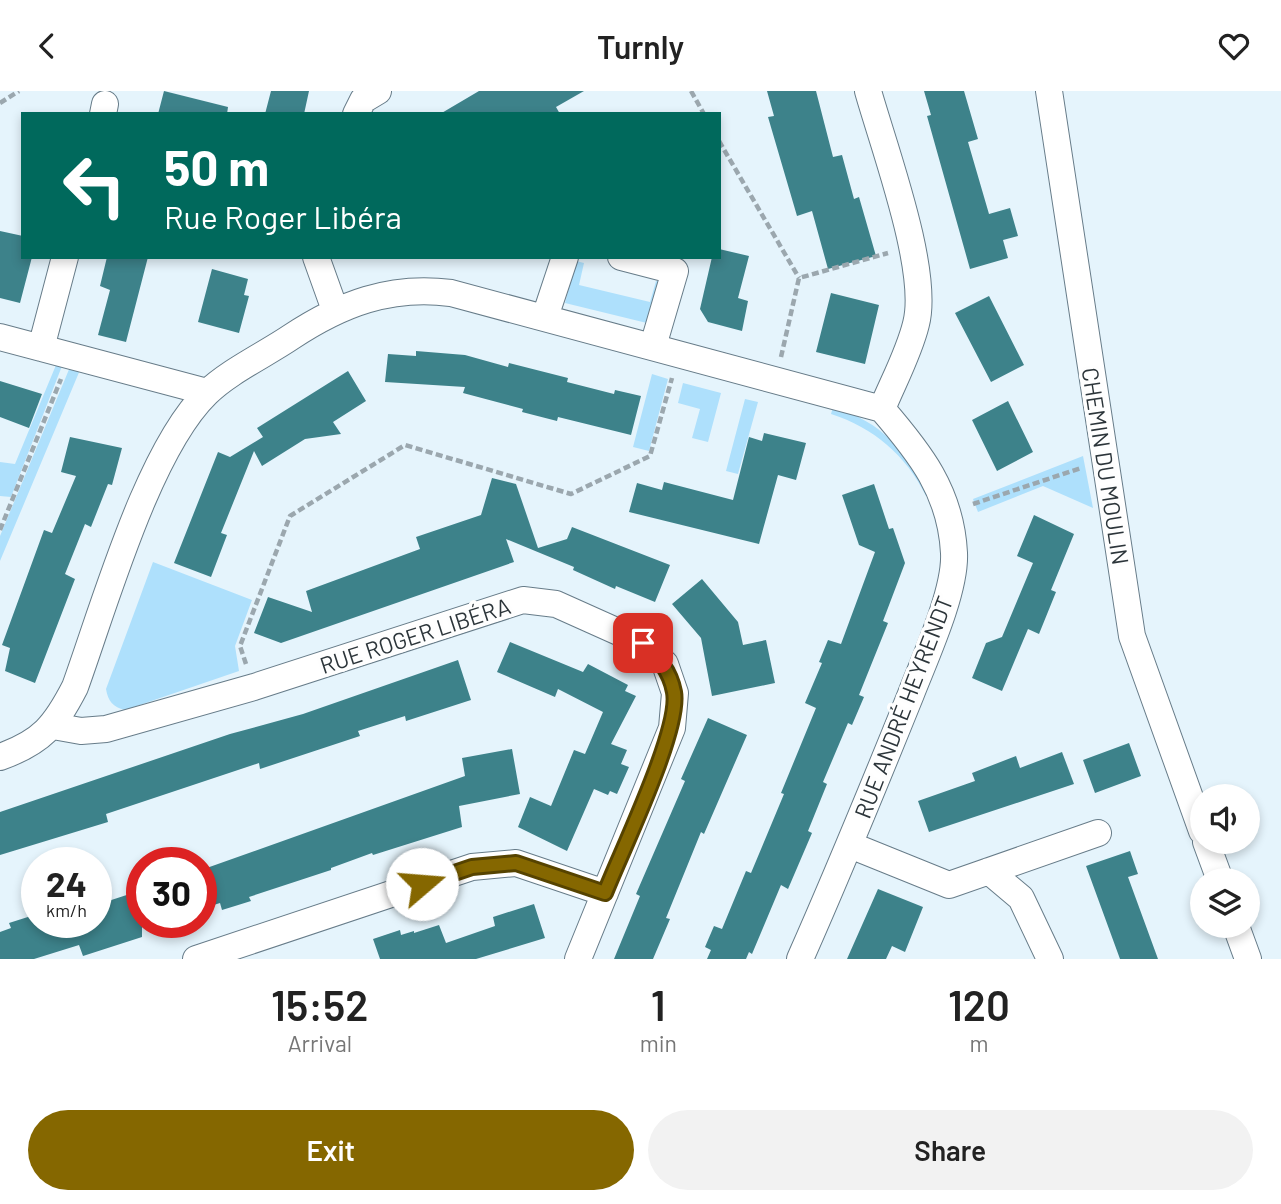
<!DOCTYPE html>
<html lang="en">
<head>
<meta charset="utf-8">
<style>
  :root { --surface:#fff; --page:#f2f2f2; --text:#222; --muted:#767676; --accent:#856700 }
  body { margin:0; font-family:Barlow,sans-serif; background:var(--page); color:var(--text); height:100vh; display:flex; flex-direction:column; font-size:26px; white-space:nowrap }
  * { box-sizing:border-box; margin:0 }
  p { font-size:23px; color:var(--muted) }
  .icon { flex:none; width:38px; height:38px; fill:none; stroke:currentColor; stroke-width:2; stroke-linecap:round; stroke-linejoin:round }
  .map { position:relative; height:868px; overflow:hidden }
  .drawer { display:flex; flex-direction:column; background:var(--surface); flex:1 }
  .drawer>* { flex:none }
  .hud { position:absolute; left:21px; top:21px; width:700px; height:147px; border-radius:0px; box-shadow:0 4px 10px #0003; background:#00695c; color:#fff; overflow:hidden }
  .buttons { position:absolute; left:1190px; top:693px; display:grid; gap:14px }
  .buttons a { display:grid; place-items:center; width:70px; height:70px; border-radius:50%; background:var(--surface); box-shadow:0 4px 10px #0003; font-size:35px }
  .speed { position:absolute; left:21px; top:756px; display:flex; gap:14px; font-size:35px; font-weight:700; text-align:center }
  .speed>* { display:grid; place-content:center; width:91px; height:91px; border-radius:50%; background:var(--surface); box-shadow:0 4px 10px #0003; line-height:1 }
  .speed small { font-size:18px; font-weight:400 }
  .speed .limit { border:10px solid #d22; background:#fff; color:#111 }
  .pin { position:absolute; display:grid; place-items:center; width:60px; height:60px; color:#fff; margin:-30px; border-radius:14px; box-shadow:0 4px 10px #0006 }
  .me { position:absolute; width:77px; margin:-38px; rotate:72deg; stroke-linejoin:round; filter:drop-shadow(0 0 5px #0008) }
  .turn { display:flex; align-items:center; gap:24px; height:147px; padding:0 28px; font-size:32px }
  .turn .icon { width:91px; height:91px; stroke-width:2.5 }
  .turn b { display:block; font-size:49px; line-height:60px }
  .eta { display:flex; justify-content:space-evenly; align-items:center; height:119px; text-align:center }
  .eta b { font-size:42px; font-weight:600; line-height:49px }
  .button { display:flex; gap:14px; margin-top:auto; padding:14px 28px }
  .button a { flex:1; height:80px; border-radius:42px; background:var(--accent); color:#fff; font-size:28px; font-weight:600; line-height:80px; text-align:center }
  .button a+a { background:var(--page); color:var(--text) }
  header { display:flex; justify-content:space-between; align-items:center; height:91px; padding:0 28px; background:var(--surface); font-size:32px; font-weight:600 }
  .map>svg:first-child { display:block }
</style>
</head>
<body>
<header><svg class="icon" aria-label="back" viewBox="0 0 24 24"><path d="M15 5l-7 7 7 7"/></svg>Turnly<svg class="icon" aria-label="heart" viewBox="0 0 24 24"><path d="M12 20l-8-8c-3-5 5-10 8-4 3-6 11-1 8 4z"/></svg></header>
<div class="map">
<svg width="1281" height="868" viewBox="0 0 1281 868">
  <rect width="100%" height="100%" fill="#e5f4fc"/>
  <path fill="#aee0fc" d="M 576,170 L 584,172 L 579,194 L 650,211 L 656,190 L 666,192 L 655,234 L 565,212 Z
    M 56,274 L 62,275 L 11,406 L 0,405 L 0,371 L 15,373 Z
    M 70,276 L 80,279 L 0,470 L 0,445 Z
    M 652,283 L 668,288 L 649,360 L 633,356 Z
    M 683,292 L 721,302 L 708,351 L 692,347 L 700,318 L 678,312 Z
    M 745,308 L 758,311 L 738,383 L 726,380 Z
    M 833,316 C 885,332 901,359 932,401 L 926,405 C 906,364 874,337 831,323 Z
    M 1083,365 L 1093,417 L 1043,395 L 978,421 L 973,408 Z
    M 153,471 L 252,509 L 235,555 L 239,580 L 125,619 C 113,616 108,610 106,598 Z"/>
  <path fill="#3d828a" d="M 164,0 L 228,16 L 227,23 L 158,23 Z
    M 271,0 L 309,0 L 304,23 L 265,23 Z
    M 479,0 L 584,0 L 556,16 L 560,23 L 440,23 Z
    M 767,0 L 816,0 L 833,66 L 842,64 L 854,108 L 859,106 L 876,165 L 828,178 L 812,120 L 797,125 L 768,26 L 774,25 Z
    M 924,0 L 964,0 L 978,48 L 968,51 L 989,123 L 1010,117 L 1018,145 L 1003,149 L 1008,167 L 970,178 L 927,25 L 931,24 Z
    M 0,140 L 23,145 L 23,166 L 32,166 L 20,212 L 0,207 Z
    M 719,158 L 749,165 L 738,207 L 748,210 L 742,240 L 708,231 L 700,218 L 712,166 L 719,166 Z
    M 107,166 L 148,166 L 126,251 L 98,244 L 110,199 L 100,195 Z
    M 212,178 L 248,188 L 244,204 L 249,205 L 239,242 L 198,231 Z
    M 831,202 L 879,214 L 865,273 L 816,261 Z
    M 989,205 L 1024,274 L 991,291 L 955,222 Z
    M 416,260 L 465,264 L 508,276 L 509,272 L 568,287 L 567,291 L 614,303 L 615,299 L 641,305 L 631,344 L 558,326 L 557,330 L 522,321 L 523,318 L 463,302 L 465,296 L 385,291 L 388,263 L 416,265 Z
    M 348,280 L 366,310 L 333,331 L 341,343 L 305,348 L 262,375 L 254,360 L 221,442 L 227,444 L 211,486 L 174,472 L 218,361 L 230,366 L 263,346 L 257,337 Z
    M 0,290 L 42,303 L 29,337 L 0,326 Z
    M 1008,310 L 1033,361 L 997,380 L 972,329 Z
    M 764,342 L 806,352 L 796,389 L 778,384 L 759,453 L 629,421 L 637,392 L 662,399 L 664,391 L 733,409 L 749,346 L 762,350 Z
    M 70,346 L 122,357 L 112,394 L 108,393 L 91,436 L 85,433 L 65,483 L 75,488 L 35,592 L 5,580 L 10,557 L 2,554 L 44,439 L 52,442 L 76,385 L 61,381 Z
    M 492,387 L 516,393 L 538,457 L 567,448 L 572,436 L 670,474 L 655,511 L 616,495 L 615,498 L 573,479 L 574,476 L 506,448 L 514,471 L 281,552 L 254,542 L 268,506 L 312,521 L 306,500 L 420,458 L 416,446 L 481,424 Z
    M 874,393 L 889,438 L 893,437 L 905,472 L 883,530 L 888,532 L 859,604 L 864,606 L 852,634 L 848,632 L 823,691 L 827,693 L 808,740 L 812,742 L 788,798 L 781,794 L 752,863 L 749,861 L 746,868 L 707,868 L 711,859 L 705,856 L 714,835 L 722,838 L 746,780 L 751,782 L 784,703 L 781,702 L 816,617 L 805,612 L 822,572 L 819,571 L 828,549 L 841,553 L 875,461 L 859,454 L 842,404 Z
    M 1034,424 L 1074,443 L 1051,499 L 1056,501 L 1039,543 L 1028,538 L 1002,600 L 972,587 L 986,552 L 1002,546 L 1033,472 L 1017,465 Z
    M 702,488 L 738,531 L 743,554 L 766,549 L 775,592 L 712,605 L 701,547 L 672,513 Z
    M 510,551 L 583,581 L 588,573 L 628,594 L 625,600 L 636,605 L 611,653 L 627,659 L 621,673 L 629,676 L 617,703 L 610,700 L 608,704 L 594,698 L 567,760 L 518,736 L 530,706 L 551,715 L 574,659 L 585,663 L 603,621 L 558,598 L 555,606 L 497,581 Z
    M 458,569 L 471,609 L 406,630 L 405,625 L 358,640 L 360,645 L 260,678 L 259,672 L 106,723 L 108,731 L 0,764 L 0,721 L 230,643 L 303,623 Z
    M 708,627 L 747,644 L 704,743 L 701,741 L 666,827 L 670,828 L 653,868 L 614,868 L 640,805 L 636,803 L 685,690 L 681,688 Z
    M 1129,652 L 1141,685 L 1095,702 L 1083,669 Z
    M 512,658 L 520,703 L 459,715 L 462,736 L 373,764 L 372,762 L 331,777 L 331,779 L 249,806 L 251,810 L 235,815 L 222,819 L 220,812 L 201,818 L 201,779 L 465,685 L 462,667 Z
    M 1062,661 L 1074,693 L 929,741 L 918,710 L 975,690 L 972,682 L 1016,665 L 1020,677 Z
    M 1130,760 L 1138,783 L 1128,786 L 1158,868 L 1120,868 L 1086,775 Z
    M 878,798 L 923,816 L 905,861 L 892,855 L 886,868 L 847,868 Z
    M 142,799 L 142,846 L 83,865 L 79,854 L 34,868 L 0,868 L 0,841 L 11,837 L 9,832 L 31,825 L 34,831 L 96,831 L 96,814 Z
    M 534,813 L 545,847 L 476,868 L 380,868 L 373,848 L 400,839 L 401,844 L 414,840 L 414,842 L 439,834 L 446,852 L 495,835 L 493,826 Z"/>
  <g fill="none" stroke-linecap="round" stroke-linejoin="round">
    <defs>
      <path id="minor" d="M 868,0 C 884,57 930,180 916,233 C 909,262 893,291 882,318
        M 1049,0 L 1132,545 L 1202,740
        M 103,23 L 105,13
        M 356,23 L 363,9 L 378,0
        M 316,166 L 335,219
        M 621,166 L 675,180 L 653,255
        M 545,226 L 565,166
        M 0,246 L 207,301
        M 41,257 L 65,166
        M 53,635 L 81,640 L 106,638 L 254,596 L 523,509 L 556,513 L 643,552 L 665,573 L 675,602 L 672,637 L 578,868
        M 0,666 C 42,651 55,635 75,596 C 104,516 148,359 207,302 C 228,281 266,263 291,246 C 341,213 390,194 451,202 L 882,318 C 920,362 951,401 954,462 C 956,500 925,567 911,603 C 875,692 839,780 800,868
        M 1206,751 L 1220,789
        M 850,754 L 949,794 L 1098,742
        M 989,780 L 1021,807 L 1050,868
        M 1236,835 L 1248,868
        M 196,868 L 472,776 L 516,772 L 605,802"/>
    </defs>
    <use href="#minor" stroke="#677c89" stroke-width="28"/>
    <path stroke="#9ba7ae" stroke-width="4.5" stroke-dasharray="7 3.5" stroke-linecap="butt" d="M 691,0 L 704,23
      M 0,12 L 19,0
      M 719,50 L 799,187
      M 781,266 L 799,187 L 888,162
      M 973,413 L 1081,377
      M 0,439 L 61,288
      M 246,573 L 240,555 L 290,425 L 405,354 L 571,403 L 650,365 L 672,287"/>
    <use href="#minor" stroke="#fff" stroke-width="26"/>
  </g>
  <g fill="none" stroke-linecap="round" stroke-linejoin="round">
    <defs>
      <path id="route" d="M 422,793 L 472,776 L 516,772 L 605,802 C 621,761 681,638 674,601 C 670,579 658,567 643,552"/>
    </defs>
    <use href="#route" stroke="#564300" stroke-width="18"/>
    <use href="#route" stroke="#856700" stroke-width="12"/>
  </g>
  <g text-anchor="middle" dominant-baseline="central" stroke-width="7" stroke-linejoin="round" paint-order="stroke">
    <g font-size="23" fill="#2c353a" stroke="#fefefe">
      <text transform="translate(1106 375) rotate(81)">CHEMIN DU MOULIN</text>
      <text transform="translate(415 544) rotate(-18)">RUE ROGER LIBÉRA</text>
      <text transform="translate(903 616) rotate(-69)">RUE ANDRÉ HEYRENDT</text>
    </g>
  </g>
</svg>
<div class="buttons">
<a><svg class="icon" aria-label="sound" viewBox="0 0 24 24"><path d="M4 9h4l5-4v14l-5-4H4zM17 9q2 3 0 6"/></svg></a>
<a><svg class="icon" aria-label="layers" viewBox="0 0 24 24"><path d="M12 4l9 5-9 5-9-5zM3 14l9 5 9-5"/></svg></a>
</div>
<div class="speed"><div>24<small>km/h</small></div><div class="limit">30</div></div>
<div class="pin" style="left:643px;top:552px;background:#d93025"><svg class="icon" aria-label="arrive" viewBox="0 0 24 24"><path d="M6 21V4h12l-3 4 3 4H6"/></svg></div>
<svg class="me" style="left:422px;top:793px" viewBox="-20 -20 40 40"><circle r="19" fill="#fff"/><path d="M0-13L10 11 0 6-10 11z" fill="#856700"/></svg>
<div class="hud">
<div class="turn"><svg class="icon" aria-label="left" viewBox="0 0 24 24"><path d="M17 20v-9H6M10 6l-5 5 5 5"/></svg><div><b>50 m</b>Rue Roger Libéra</div></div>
</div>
</div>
<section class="drawer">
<div class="eta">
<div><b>15:52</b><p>Arrival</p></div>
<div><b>1</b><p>min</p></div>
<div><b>120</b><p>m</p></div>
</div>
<div class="button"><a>Exit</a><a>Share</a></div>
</section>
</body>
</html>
